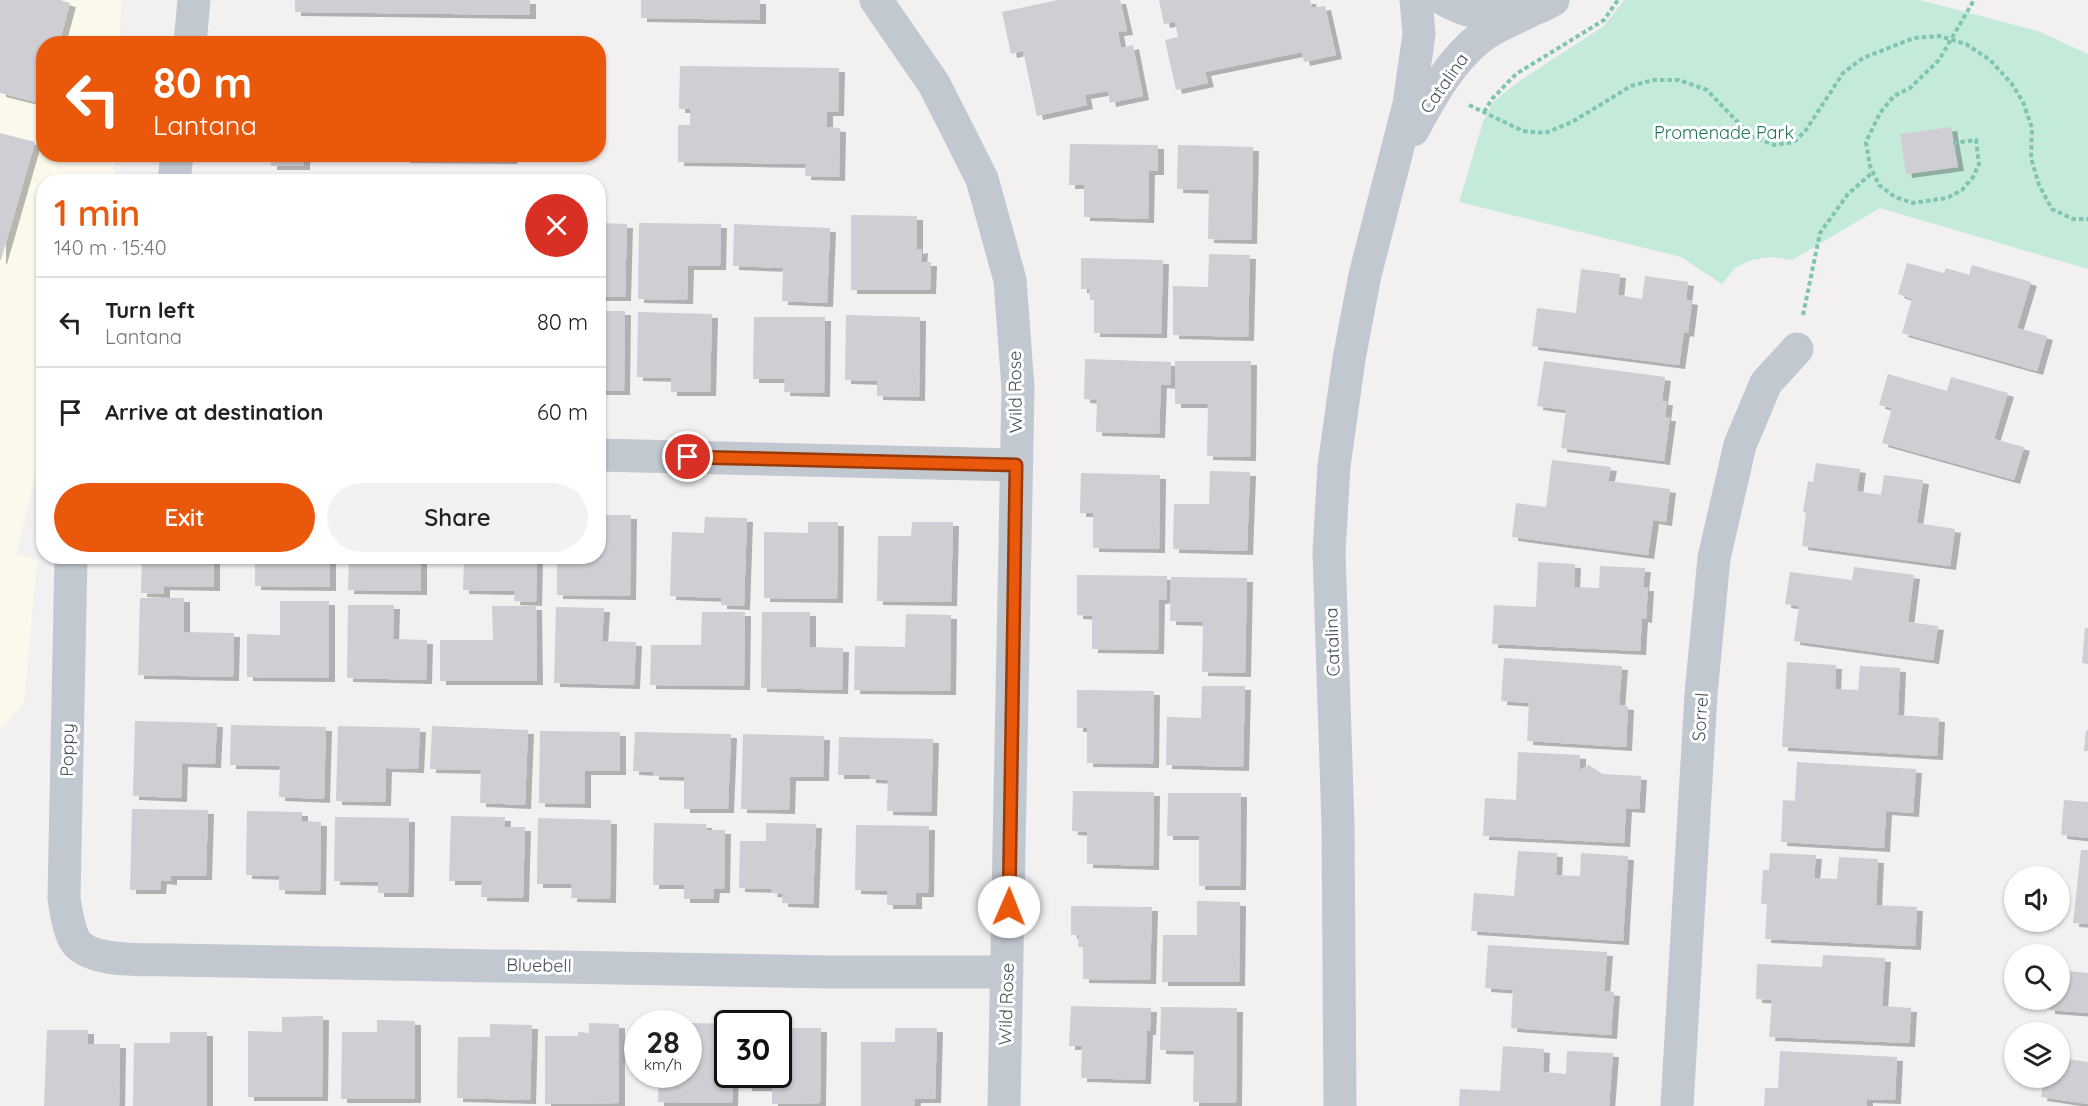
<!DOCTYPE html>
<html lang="en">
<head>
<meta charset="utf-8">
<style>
  :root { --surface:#fff; --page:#f2f2f2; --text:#222; --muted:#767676; --line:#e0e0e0; --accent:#ea580c }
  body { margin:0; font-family:Quicksand,sans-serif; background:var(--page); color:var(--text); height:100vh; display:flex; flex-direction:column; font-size:22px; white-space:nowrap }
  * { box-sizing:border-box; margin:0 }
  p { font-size:20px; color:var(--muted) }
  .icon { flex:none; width:33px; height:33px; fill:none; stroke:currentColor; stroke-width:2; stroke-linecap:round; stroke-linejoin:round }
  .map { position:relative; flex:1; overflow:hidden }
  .side { position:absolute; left:36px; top:174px; width:570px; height:390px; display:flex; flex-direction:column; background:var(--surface); border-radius:24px; box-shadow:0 2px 4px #0004 }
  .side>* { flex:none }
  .top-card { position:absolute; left:36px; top:36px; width:570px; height:126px; border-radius:24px; box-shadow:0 2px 4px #0004; background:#ea580c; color:#fff; overflow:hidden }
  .controls { position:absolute; left:2004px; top:866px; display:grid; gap:12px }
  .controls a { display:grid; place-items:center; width:66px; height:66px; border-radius:50%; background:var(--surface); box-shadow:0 2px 4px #0004; font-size:30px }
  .speed { position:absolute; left:624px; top:1010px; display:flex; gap:12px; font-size:30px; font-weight:700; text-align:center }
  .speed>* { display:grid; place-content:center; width:78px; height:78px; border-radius:50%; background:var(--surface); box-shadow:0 2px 4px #0004; line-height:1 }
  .speed small { font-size:15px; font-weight:400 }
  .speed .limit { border:3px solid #111; border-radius:9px; background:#fff; color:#111 }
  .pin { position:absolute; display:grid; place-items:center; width:51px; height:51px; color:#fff; margin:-26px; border:3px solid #fff; border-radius:50%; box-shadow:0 2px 6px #0007 }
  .me { position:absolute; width:66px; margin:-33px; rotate:1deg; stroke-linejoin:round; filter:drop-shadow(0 0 4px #0008) }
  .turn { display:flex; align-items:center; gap:21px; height:126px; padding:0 18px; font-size:27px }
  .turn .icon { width:78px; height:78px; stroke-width:2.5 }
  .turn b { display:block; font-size:42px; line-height:51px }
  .round { display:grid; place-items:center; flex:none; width:63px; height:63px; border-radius:32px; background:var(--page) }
  .overview { display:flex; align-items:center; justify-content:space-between; height:102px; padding:0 18px }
  h1 { font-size:36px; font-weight:600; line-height:45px; color:var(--accent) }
  .primary-button { display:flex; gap:12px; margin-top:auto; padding:12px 18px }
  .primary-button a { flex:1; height:69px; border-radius:36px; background:var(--accent); color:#fff; font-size:24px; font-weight:600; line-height:69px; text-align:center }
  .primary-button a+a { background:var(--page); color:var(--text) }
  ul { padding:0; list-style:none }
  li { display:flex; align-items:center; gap:18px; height:90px; padding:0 18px; border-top:2px solid var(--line) }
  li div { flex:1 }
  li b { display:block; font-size:22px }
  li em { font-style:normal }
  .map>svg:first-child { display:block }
</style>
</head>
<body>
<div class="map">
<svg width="2088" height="1106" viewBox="0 0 2088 1106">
  <defs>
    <filter id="shadow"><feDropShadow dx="6" dy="4" stdDeviation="0" flood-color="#0004"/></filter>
  </defs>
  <rect width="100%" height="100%" fill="#f2f0f0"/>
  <path fill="#faf9ec" d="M 0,0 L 121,0 L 120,43 L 44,44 L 44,154 L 115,155 L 114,181 L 44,182 L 43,441 L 17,554 L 37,560 L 24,703 L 0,730 Z"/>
  <path fill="#c4eada" d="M 1624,0 L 1920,0 L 2038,31 L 2088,54 L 2088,269 L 1880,208 L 1792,260 L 1771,257 L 1751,260 L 1735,268 L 1722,284 L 1681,257 L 1459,202 L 1483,122 L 1493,102 L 1518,82 L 1604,26 Z"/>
  <path fill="#ceced4" filter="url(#shadow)" d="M 0,0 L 60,0 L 70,3 L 59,44 L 44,44 L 44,104 L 0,93 Z
    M 295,0 L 530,0 L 530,15 L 295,12 Z
    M 641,0 L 760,0 L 760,20 L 641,18 Z
    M 1058,0 L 1120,0 L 1127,31 L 1118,32 L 1121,48 L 1133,45 L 1143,96 L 1110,103 L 1108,91 L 1085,95 L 1087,105 L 1037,116 L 1023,51 L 1011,54 L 1002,12 Z
    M 1159,0 L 1310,0 L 1312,8 L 1325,6 L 1336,55 L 1304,62 L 1302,52 L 1205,72 L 1208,83 L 1176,90 L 1165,40 L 1178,37 L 1175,22 L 1164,24 Z
    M 680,66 L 839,68 L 838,112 L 827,112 L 827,127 L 840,128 L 839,177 L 805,176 L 806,164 L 678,162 L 678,125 L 690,125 L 690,109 L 679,109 Z
    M 1951,127 L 1958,167 L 1906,174 L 1900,134 Z
    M 0,133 L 35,142 L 1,260 L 0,260 Z
    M 1070,144 L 1158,145 L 1158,171 L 1149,171 L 1148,219 L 1084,217 L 1084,185 L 1069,185 Z
    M 1178,145 L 1253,147 L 1251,240 L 1208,239 L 1209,190 L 1177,189 Z
    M 271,154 L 382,154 L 382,158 L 304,157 L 304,166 L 271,166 Z
    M 404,154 L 512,154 L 511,160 L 404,159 Z
    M 851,215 L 917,216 L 917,250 L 922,249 L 921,262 L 931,262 L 930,290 L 851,290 Z
    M 598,223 L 627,224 L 625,297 L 598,297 Z
    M 639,223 L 721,224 L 720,266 L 688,266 L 687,300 L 638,299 Z
    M 734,224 L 830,228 L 827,303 L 782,301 L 783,268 L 733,266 Z
    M 1209,254 L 1250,255 L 1248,337 L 1173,335 L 1173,286 L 1208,287 Z
    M 1081,258 L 1163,260 L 1161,334 L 1094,333 L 1094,300 L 1090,300 L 1089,289 L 1081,289 Z
    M 1907,263 L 1944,273 L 1946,268 L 1969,275 L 1972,265 L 2031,282 L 2017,328 L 2047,336 L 2037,371 L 1902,333 L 1912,299 L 1898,294 Z
    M 1581,269 L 1620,274 L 1618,295 L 1642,299 L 1645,276 L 1688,282 L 1686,300 L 1692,301 L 1688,333 L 1684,332 L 1679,365 L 1532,346 L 1537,308 L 1576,313 Z
    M 598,311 L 625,311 L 624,391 L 598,391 Z
    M 638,312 L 712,314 L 710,392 L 671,392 L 671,378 L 637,377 Z
    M 846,315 L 920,317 L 919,397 L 877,396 L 877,381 L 845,380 Z
    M 754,317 L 825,317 L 824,393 L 784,392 L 785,379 L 753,379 Z
    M 1085,359 L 1171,362 L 1170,385 L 1161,384 L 1159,434 L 1096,432 L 1097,400 L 1084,399 Z
    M 1175,361 L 1251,361 L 1250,457 L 1207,456 L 1208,404 L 1175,404 Z
    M 1544,361 L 1665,377 L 1662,401 L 1667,401 L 1665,417 L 1670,417 L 1664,461 L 1561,448 L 1566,410 L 1537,406 Z
    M 1888,374 L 1947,391 L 1951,377 L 2008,393 L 1994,439 L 2024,447 L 2014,480 L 1882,443 L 1892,408 L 1879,405 Z
    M 1552,460 L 1611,467 L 1608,481 L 1670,489 L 1666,522 L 1653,520 L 1648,555 L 1512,537 L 1516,503 L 1546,507 Z
    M 1816,463 L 1860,469 L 1857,491 L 1881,495 L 1884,475 L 1923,480 L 1917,523 L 1955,529 L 1950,566 L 1802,546 L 1806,513 L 1803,512 L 1808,481 L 1813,482 Z
    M 1210,471 L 1250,472 L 1247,551 L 1173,549 L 1174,504 L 1209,504 Z
    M 1081,473 L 1160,475 L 1159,549 L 1093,548 L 1093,513 L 1080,513 Z
    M 602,515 L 631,515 L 630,596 L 557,595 L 557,556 L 598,556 L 598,524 L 601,524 Z
    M 705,517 L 747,518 L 744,606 L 721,605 L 721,598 L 670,596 L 672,532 L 704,533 Z
    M 808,522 L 838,522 L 837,599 L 764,598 L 764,532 L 808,533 Z
    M 912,522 L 953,522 L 951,602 L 877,601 L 878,536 L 911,536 Z
    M 142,556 L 214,556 L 214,587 L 164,586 L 164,594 L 141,593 Z
    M 255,556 L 330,556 L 330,587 L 255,586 Z
    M 349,556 L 421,556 L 421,591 L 348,590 Z
    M 464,556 L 537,556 L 536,602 L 514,601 L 515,591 L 463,590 Z
    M 1538,562 L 1575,564 L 1574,587 L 1599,588 L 1600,566 L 1645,568 L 1643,587 L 1648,587 L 1646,619 L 1642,618 L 1640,651 L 1492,644 L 1494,605 L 1536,607 Z
    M 1854,567 L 1914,575 L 1908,622 L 1938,626 L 1933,660 L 1794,641 L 1799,606 L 1785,604 L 1790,572 L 1852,580 Z
    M 1077,575 L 1167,576 L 1167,599 L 1159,600 L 1158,650 L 1092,649 L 1092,616 L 1077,615 Z
    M 1171,577 L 1247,578 L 1245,673 L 1202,672 L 1203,622 L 1170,621 Z
    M 140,598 L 184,598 L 184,632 L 234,633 L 233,677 L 138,675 Z
    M 280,601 L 329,601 L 329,678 L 247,677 L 247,634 L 280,635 Z
    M 348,605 L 394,605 L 393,639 L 427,640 L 426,680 L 347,678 Z
    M 492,606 L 536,606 L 537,681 L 440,681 L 440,640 L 493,640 Z
    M 556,607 L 604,608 L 602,641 L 636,642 L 634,685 L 554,683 Z
    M 702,612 L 745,612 L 744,686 L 650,685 L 651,645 L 701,645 Z
    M 762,612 L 810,612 L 810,647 L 843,648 L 842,690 L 761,688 Z
    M 906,614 L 951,615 L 950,691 L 854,690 L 855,646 L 905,647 Z
    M 2085,628 L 2088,628 L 2088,664 L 2082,663 Z
    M 1504,658 L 1622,666 L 1619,705 L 1628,706 L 1626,747 L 1527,741 L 1529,703 L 1501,701 Z
    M 1787,662 L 1836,665 L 1835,689 L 1858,690 L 1860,666 L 1900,668 L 1898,715 L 1939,718 L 1937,756 L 1782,747 Z
    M 1202,686 L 1245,686 L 1243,767 L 1166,765 L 1167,717 L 1201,718 Z
    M 1077,690 L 1154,691 L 1153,764 L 1087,763 L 1087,728 L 1077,728 Z
    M 135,721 L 217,723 L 215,764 L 182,763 L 181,798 L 133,796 Z
    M 231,725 L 326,727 L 324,799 L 279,797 L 280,766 L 230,765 Z
    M 338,726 L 420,728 L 418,769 L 386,768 L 385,802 L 336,801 Z
    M 432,726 L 528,730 L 525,805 L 480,803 L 481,770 L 430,769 Z
    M 2086,730 L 2088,730 L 2088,751 L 2084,751 Z
    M 540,731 L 620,732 L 620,771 L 585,771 L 585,804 L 539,803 Z
    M 635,732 L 731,734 L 728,809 L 684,809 L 684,777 L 653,776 L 653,772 L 633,771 Z
    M 743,734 L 824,736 L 823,777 L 790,777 L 789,810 L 741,809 Z
    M 839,737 L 933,739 L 931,812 L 887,811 L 888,780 L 870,779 L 870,775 L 838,775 Z
    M 1518,752 L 1580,755 L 1580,770 L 1589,765 L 1602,774 L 1641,776 L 1639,809 L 1626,808 L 1624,843 L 1483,836 L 1485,798 L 1516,800 Z
    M 1797,762 L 1916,769 L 1913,813 L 1886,811 L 1884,848 L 1781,842 L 1783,800 L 1795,801 Z
    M 1073,791 L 1154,792 L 1153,866 L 1087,864 L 1087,832 L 1072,831 Z
    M 1168,793 L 1241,793 L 1240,886 L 1199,886 L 1199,836 L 1167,836 Z
    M 2064,800 L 2088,802 L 2088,838 L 2061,835 Z
    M 132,809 L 208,810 L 206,876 L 171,876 L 171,881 L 161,880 L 160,890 L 130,890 Z
    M 247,811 L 302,812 L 302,821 L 321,822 L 320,891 L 279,890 L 279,876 L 246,875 Z
    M 451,816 L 505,817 L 504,827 L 525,827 L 523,898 L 481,897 L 482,881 L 449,881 Z
    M 335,817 L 409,818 L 408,893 L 378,893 L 378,882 L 334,881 Z
    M 538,818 L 611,820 L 610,899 L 571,898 L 572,884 L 537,884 Z
    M 654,823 L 706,824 L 707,830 L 725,830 L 724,889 L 714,889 L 713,899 L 684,899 L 684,885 L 653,885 Z
    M 766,823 L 816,824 L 813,904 L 782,903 L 783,894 L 771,893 L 772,889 L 739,888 L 740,841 L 766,841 Z
    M 856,825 L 929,826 L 928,893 L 916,893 L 916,905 L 887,905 L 887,891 L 855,890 Z
    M 2081,850 L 2088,850 L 2088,924 L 2073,923 Z
    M 1518,851 L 1557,853 L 1556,875 L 1580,876 L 1581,853 L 1628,856 L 1623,941 L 1471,931 L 1474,893 L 1514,896 Z
    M 1770,853 L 1816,855 L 1814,878 L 1837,879 L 1839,857 L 1878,859 L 1876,905 L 1917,907 L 1915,946 L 1765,939 L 1767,904 L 1761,904 L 1763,870 L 1769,870 Z
    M 1197,901 L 1240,902 L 1239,982 L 1162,982 L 1163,935 L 1197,935 Z
    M 1071,906 L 1152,907 L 1150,980 L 1083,979 L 1083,947 L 1078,947 L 1079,935 L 1071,935 Z
    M 1488,945 L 1607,952 L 1604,991 L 1614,992 L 1611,1035 L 1511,1028 L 1513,990 L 1485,988 Z
    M 1823,955 L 1885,958 L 1882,1006 L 1911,1008 L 1909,1043 L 1769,1037 L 1772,1000 L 1756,999 L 1757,964 L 1822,967 Z
    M 2060,970 L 2088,973 L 2088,1013 L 2049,1010 L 2049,999 L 2060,999 Z
    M 1071,1006 L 1151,1008 L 1150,1031 L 1147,1031 L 1145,1080 L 1081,1078 L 1082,1046 L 1069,1046 Z
    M 1161,1007 L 1237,1008 L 1236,1103 L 1193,1102 L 1194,1051 L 1160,1050 Z
    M 323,1016 L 322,1097 L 248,1097 L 248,1031 L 282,1032 L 282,1017 Z
    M 377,1020 L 415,1021 L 415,1099 L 341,1099 L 342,1032 L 377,1032 Z
    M 589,1023 L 619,1024 L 619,1103 L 545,1104 L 545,1036 L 578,1036 L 578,1032 L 589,1033 Z
    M 692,1023 L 728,1024 L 728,1074 L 733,1074 L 732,1103 L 658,1102 L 659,1074 L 688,1074 L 688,1039 L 692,1039 Z
    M 490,1024 L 532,1025 L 530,1100 L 457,1098 L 458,1037 L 490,1037 Z
    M 784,1028 L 821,1028 L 820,1103 L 772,1104 L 772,1087 L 746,1087 L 746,1074 L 778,1074 L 778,1039 L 784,1039 Z
    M 895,1028 L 937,1028 L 935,1099 L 915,1099 L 914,1106 L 861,1106 L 861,1042 L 895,1042 Z
    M 47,1030 L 88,1030 L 88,1044 L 120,1044 L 119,1106 L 44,1106 Z
    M 170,1032 L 207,1032 L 207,1106 L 133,1106 L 134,1043 L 170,1043 Z
    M 1503,1046 L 1544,1049 L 1543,1072 L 1566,1074 L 1567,1051 L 1613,1053 L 1609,1106 L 1459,1106 L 1460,1089 L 1500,1091 Z
    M 1780,1051 L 1897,1057 L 1895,1100 L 1867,1099 L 1867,1106 L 1764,1106 L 1765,1088 L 1778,1088 Z
    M 2060,1058 L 2088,1062 L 2088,1104 L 2041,1097 L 2044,1077 L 2060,1077 Z"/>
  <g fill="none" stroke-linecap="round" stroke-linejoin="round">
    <path stroke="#7fc5b0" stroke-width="4" stroke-dasharray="4.5 3" stroke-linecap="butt" d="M 1469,105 L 1523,131 L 1545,133 L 1572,122 L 1631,86 L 1653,80 L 1679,80 L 1707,90 L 1751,136 L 1774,145 L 1794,142 L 1806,130 L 1843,73 L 1863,58 L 1914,38 L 1939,36 L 1966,44 L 1990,60 L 2012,84 L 2023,102 L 2032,128 L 2031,158 L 2039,185 L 2052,209 L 2073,219 L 2088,219
      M 1484,112 L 1492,99 L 1516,74 L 1604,20 L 1618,0
      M 1953,143 L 1976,140 L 1979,164 L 1973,177 L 1962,190 L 1947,198 L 1913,203 L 1895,197 L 1879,185 L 1870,166 L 1866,142 L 1880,113 L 1894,96 L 1910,88 L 1939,60 L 1974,0
      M 1803,315 L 1820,233 L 1848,194 L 1873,172"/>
    <path stroke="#c2c8d0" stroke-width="33" d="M 876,0 L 934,84 L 982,179 L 1010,280 L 1018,388 L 1004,1106
      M 190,44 L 194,0
      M 174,182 L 177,154
      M 598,455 L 1016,465
      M 71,556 L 64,898 C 66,912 68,926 74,939 C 87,964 147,959 172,960 L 831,972 L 1007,972
      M 1677,1106 L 1701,694 L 1714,558 L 1740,445 L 1766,383 L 1797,349"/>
    <path stroke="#c2c8d0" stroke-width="33" d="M 1445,0 C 1479,19 1520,20 1553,0
      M 1413,130 C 1431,97 1450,61 1481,37 C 1495,26 1514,19 1530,11
      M 1340,1106 L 1338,824 L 1329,552 L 1334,466 L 1349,359 L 1365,275 L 1409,104 L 1419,34 L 1416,0"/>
  </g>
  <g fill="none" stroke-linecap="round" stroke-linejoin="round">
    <defs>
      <path id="route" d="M 688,457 L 1016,465 L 1009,907"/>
    </defs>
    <use href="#route" stroke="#983908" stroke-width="15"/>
    <use href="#route" stroke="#ea580c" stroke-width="10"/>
  </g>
  <g text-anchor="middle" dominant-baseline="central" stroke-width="6" stroke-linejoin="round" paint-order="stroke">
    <g font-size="18" fill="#4a505b" stroke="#fff">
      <text transform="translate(1444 83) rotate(-55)">Catalina</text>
      <text transform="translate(1015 392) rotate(-91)">Wild Rose</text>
      <text transform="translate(1332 642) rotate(-92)">Catalina</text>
      <text transform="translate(1700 717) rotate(-86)">Sorrel</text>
      <text transform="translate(67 750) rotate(-89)">Poppy</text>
      <text transform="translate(539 965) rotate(1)">Bluebell</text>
      <text transform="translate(1006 1004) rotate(-88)">Wild Rose</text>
    </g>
    <g font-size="18" fill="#22755b" stroke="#fff">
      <text x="1724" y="132">Promenade Park</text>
    </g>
  </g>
</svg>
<div class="controls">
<a><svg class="icon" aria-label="sound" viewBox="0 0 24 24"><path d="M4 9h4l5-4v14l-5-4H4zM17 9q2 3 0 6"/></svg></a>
<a><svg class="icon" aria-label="search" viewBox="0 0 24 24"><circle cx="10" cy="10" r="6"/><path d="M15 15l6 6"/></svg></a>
<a><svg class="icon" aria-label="layers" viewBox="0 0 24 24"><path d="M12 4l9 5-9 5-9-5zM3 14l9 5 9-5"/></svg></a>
</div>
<div class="speed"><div>28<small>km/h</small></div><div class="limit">30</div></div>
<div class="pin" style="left:688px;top:457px;background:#d93025"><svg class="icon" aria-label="arrive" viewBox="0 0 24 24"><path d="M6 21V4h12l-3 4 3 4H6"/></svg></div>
<svg class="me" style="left:1009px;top:907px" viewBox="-20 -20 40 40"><circle r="19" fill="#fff"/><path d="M0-13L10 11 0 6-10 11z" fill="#ea580c"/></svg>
<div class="top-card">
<div class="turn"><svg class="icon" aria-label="left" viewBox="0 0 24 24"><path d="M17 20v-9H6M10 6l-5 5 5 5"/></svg><div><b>80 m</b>Lantana</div></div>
</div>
<section class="side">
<div class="overview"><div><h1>1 min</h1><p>140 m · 15:40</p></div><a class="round" style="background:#d93025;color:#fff"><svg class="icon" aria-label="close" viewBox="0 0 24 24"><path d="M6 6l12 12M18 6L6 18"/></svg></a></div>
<ul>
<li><svg class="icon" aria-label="left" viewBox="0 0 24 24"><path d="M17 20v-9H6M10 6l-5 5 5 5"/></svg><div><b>Turn left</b><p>Lantana</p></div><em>80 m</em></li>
<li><svg class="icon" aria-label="arrive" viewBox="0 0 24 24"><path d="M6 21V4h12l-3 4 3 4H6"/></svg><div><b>Arrive at destination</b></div><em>60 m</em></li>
</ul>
<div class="primary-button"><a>Exit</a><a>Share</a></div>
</section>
</div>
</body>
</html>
